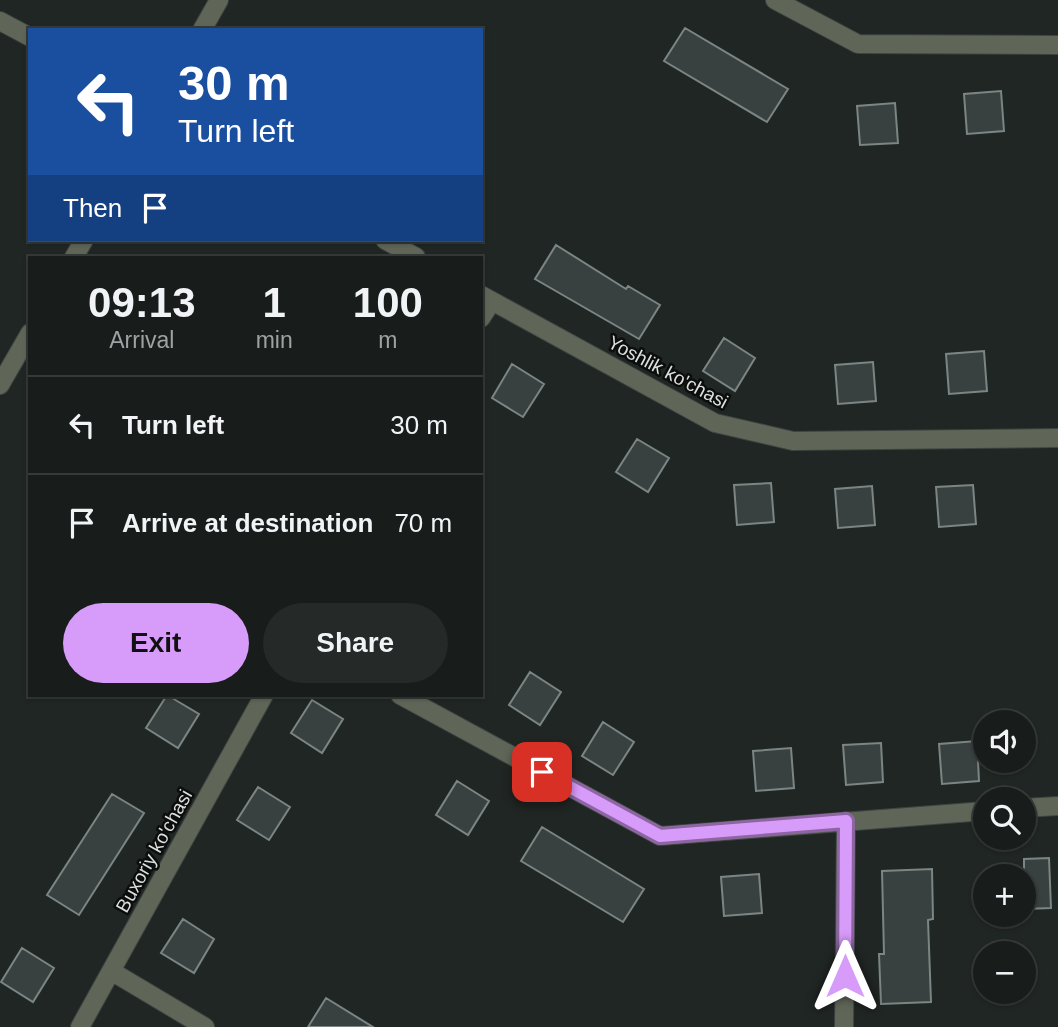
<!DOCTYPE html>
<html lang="en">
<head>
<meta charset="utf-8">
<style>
  :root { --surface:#181c1a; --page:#252927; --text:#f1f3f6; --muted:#9fa1a2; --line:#363a39; --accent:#d79bf9 }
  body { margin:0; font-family:Arial,sans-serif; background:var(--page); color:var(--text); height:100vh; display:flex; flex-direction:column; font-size:26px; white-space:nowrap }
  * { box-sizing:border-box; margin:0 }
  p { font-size:23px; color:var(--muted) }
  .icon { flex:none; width:38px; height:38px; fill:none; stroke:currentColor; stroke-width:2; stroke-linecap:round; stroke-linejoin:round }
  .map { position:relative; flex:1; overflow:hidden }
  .details { position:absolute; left:28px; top:256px; width:455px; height:441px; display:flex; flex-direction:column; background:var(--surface); border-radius:0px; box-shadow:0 2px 5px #0004,0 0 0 2px var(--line) }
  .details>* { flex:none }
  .hud { position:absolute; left:28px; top:28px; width:455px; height:214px; border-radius:0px; box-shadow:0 2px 5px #0004,0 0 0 2px var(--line); background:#1a4fa0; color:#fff; overflow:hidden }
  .buttons { position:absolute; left:973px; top:710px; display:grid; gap:14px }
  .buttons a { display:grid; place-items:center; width:63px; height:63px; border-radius:50%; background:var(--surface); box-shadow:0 2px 5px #0004,0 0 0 2px var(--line); font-size:35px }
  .pin { position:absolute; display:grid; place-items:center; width:60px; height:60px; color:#fff; margin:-30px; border-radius:14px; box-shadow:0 4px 10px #0006 }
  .me { position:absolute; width:77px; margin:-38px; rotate:0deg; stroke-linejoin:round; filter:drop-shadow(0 0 5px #0008) }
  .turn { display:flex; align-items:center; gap:24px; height:147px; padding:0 35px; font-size:32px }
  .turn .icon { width:91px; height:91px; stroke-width:2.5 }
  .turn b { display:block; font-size:49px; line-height:60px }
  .then { display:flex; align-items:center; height:66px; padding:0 35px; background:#0003; gap:14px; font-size:26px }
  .eta { display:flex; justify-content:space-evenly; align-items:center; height:119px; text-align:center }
  .eta b { font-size:42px; font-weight:700; line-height:49px }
  .primary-button { display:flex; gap:14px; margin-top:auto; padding:14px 35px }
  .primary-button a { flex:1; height:80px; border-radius:42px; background:var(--accent); color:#111; font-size:28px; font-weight:700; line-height:80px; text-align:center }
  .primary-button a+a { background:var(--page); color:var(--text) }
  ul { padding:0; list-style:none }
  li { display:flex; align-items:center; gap:21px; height:98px; padding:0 35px; border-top:2px solid var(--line) }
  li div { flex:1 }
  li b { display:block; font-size:26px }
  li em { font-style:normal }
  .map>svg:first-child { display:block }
</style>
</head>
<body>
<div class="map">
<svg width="1058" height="1027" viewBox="0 0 1058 1027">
  <rect width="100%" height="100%" fill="#202623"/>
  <path fill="#394140" stroke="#7b8584" stroke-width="2" d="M 685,28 L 788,89 L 767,122 L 664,61 Z
    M 1001,91 L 1004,131 L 967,134 L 964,94 Z
    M 895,103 L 898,143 L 860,145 L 857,106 Z
    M 556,245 L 626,289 L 628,286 L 660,305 L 639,339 L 535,279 Z
    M 724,338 L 755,358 L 735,391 L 703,371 Z
    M 984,351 L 987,391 L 949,394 L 946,354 Z
    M 873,362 L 876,401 L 838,404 L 835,365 Z
    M 512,364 L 544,384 L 523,417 L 492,398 Z
    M 637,439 L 669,458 L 648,492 L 616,472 Z
    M 771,483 L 774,522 L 737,525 L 734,485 Z
    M 973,485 L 976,524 L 939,527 L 936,487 Z
    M 872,486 L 875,525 L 838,528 L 835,489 Z
    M 530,672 L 561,692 L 540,725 L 509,705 Z
    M 167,695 L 199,714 L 178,748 L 146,728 Z
    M 312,700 L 343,719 L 322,753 L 291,733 Z
    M 603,722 L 634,742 L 613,775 L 582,756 Z
    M 977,741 L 979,781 L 942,784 L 939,744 Z
    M 881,743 L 883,782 L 846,785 L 843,745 Z
    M 791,748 L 794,788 L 756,791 L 753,751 Z
    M 457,781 L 489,801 L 468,835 L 436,815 Z
    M 258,787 L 290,807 L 269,840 L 237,820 Z
    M 112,794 L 144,813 L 79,915 L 47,895 Z
    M 542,827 L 644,889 L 623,922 L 521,861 Z
    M 1049,858 L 1051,908 L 1024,909 L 1024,859 Z
    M 932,869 L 933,919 L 928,920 L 931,1002 L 881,1004 L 879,954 L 884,954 L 882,871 Z
    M 759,874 L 762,913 L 724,916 L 721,877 Z
    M 183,919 L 214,939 L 194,973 L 161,953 Z
    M 22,948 L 54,968 L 33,1002 L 1,982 Z
    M 326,998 L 373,1027 L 308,1027 Z"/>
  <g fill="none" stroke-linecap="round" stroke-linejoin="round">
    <defs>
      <path id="minor" d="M 775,0 L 858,44 L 1058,45
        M 0,21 L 30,37
        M 202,30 L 219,0
        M 385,240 L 416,257
        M 74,257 L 84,240
        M 481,295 L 715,423 L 793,441 L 1058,438
        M 481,318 L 492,301
        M 0,385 L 30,333
        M 400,695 L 660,836 L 985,811
        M 1024,808 L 1058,806
        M 111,971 L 205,1027
        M 80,1027 L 264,695
        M 844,1027 L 846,821"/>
    </defs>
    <use href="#minor" stroke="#3e4441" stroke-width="20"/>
    <use href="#minor" stroke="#5f6658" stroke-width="18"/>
  </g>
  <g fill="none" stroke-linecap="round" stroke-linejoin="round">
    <defs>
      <path id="route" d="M 542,772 L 660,836 L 846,821 L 845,976"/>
    </defs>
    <use href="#route" stroke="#8c65a2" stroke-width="18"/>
    <use href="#route" stroke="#d79bf9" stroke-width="12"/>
  </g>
  <g text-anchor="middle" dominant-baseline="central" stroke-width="5" stroke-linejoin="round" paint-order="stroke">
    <g font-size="19" fill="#dbdfdd" stroke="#0c0e0d">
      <text transform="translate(668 372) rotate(28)">Yoshlik ko'chasi</text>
      <text transform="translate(154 851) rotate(-61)">Buxoriy ko'chasi</text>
    </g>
  </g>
</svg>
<div class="buttons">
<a><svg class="icon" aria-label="sound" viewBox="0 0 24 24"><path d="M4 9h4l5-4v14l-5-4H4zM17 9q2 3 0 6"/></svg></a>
<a><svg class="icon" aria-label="search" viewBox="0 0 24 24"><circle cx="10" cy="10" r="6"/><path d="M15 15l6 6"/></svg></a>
<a>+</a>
<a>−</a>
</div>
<div class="pin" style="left:542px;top:772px;background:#d93025"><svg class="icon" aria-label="arrive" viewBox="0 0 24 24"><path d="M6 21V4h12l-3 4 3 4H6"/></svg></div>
<svg class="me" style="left:845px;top:976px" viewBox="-20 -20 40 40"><path d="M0-17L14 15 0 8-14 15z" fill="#d79bf9" stroke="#fff" stroke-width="4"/></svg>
<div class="hud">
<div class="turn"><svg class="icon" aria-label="left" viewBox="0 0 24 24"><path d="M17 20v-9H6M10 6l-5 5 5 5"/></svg><div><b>30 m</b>Turn left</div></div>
<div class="then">Then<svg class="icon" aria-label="arrive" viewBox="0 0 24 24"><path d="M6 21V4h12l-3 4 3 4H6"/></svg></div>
</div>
<section class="details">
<div class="eta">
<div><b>09:13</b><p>Arrival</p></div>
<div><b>1</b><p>min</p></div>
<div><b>100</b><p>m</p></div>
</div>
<ul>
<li><svg class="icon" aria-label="left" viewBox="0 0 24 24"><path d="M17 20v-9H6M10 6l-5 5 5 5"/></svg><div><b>Turn left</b></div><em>30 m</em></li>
<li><svg class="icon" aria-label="arrive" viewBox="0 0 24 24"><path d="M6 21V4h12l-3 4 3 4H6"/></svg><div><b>Arrive at destination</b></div><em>70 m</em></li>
</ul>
<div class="primary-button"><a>Exit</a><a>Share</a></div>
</section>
</div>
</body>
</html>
